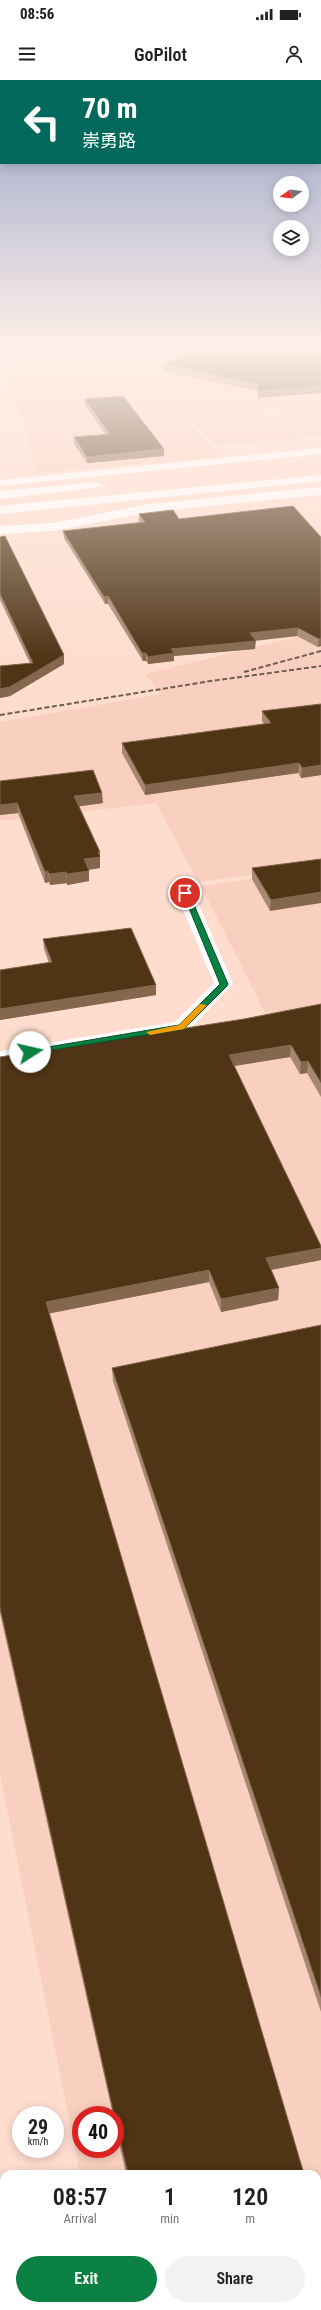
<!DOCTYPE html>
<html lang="en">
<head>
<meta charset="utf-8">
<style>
  :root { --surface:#fff; --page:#f2f2f2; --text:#202124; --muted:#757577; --accent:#0b8043 }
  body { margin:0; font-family:"Roboto Condensed","Noto Sans SC",sans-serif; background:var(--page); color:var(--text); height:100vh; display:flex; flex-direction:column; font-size:15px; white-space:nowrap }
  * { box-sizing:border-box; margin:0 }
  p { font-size:13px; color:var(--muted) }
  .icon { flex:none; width:22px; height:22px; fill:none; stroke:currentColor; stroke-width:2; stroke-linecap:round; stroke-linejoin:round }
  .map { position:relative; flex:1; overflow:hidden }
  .side { position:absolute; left:0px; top:2090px; width:321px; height:140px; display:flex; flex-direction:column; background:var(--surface); border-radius:12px 12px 0 0; box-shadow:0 2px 10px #0003 }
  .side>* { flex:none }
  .hud { position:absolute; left:0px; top:0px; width:321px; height:84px; box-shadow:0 2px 10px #0003; background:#00695c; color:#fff; overflow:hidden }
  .needle { width:26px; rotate:255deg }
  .controls { position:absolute; left:273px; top:96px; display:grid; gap:8px }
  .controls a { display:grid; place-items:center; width:36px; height:36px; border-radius:50%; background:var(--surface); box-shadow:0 2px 10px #0003; font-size:20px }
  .speed { position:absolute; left:12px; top:2026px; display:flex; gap:8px; font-size:20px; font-weight:700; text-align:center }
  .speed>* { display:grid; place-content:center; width:52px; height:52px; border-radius:50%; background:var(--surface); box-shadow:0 2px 10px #0003; line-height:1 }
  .speed small { font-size:10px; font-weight:400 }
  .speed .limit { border:6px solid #d22; background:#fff; color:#111 }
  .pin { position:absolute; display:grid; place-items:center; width:34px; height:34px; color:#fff; margin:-17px; border:2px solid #fff; border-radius:50%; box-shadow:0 1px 4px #0007 }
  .me { position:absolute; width:44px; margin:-22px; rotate:80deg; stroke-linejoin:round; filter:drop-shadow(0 0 3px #0008) }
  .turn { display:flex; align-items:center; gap:14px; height:84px; padding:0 16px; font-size:18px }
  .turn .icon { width:52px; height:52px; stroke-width:2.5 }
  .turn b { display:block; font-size:28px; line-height:34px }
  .eta { display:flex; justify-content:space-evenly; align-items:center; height:68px; text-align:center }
  .eta b { font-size:24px; font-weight:600; line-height:28px }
  .primary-button { display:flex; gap:8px; margin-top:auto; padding:8px 16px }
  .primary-button a { flex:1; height:46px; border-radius:24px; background:var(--accent); color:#fff; font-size:16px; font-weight:600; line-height:46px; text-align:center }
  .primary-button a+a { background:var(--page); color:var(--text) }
  .status { display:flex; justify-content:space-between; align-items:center; height:28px; padding:0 20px; background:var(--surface); direction:ltr }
  .status svg { height:11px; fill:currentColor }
  header { display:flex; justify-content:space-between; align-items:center; height:52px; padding:0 16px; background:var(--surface); font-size:18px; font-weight:600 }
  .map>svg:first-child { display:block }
</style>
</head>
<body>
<div class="status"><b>08:56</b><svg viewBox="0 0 49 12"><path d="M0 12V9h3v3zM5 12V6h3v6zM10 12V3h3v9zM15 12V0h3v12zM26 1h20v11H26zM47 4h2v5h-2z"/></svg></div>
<header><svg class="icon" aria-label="menu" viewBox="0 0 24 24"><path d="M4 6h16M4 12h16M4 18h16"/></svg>GoPilot<svg class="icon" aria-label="person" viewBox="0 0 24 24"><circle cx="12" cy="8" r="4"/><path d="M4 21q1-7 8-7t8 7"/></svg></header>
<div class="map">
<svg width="321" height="2230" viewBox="0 0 321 2230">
  <rect width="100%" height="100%" fill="#feddcf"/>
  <path fill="#f9d0bf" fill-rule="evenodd" d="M 3,268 L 321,268 L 321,327 L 187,340 L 221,377 L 36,393 Z
    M 321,329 L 321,356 L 215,366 L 192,340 Z
    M 321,551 L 321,785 L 198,802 L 156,723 L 0,741 L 0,642 L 161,614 L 145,594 Z
    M 321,789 L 321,928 L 267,937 L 201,806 Z
    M 321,936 L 321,2230 L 108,2230 L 107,2226 L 317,2226 L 317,2094 L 80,2094 L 0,1694 L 0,986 ZM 81,2035 L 115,2035 L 115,2069 L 81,2069 Z"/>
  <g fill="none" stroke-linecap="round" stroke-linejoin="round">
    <path fill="#fff" fill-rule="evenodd" d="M 321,368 L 321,374 L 0,406 L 0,400 Z
      M 321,407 L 321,415 L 149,432 L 53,451 L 0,454 L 0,446 L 53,443 L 149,424 Z
      M 185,808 L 191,809 L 194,813 L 233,904 L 188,951 L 0,983 L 0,971 L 175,942 L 214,903 L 176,813 L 179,809 Z"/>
    <path fill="#fff" fill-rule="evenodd" d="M 321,395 L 321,401 L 0,434 L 0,426 Z
      M 97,402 L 103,405 L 101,407 L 0,419 L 0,411 Z"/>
    <path stroke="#6f5d56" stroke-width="2" stroke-dasharray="5 2.5" stroke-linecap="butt" d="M 244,592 L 321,571
      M 0,635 L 211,601 L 321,586"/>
  </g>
  <path fill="#a68872" d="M 321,268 L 258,318 L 258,311 L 163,291 L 163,284 Z
    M 85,319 L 164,369 L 164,376 L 87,383 L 74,364 L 74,357 L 106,355 L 85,325 Z
    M 293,426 L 321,566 L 318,567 L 297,556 L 255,561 L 255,569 L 174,576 L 174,581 L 148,584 L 146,581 L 143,581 L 108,524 L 105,524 L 64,458 L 63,451 L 141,443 L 139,441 L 139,434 L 179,439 Z
    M 0,457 L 64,575 L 64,584 L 10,616 L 0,618 L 0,586 L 30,583 L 0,520 Z
    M 321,624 L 321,695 L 301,698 L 298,693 L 145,715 L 122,673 L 122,663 L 264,644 L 262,641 L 262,631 Z
    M 0,701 L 103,723 L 79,726 L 100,772 L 100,788 L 89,790 L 89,801 L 67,805 L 67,803 L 50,805 L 49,802 L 45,803 L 18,733 L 0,735 Z
    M 321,779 L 270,831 L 252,799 L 252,788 Z
    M 43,859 L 156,915 L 0,940 L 0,890 L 49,883 L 44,869 Z
    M 321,924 L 321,1017 L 307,993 L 300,994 L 290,977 L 234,986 L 321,1180 L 271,1190 L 279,1208 L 278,1220 L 221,1232 L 209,1202 L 49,1233 L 304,2094 L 126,2094 L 115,2045 L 115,2035 L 113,2035 L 0,1533 L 0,977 L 244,939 Z
    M 321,1245 L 321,1932 L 113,1301 L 112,1288 Z
    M 156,2226 L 221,2226 L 208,2230 L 156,2230 Z"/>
  <path fill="#84674d" d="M 321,306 L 321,313 L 258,318 L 258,311 Z
    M 164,369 L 164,376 L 87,383 L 87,377 Z
    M 108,516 L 108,524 L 105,524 L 104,517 Z
    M 298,548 L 297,556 L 250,561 L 250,553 Z
    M 321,558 L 321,566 L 318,567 L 319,559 Z
    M 256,561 L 255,569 L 174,576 L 174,581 L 148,584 L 148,577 L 171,569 Z
    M 142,573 L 146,573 L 146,581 L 143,581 Z
    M 64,575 L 64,584 L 10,616 L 0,618 L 0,609 Z
    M 299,683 L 298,693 L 145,715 L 145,705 Z
    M 321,685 L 321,695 L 301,698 L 302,688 Z
    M 102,713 L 103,723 L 75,727 L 74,716 Z
    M 17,723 L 18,733 L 0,735 L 0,725 Z
    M 98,772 L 100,772 L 100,788 L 84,790 L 84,779 Z
    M 48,791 L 49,802 L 45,803 L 45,792 Z
    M 89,791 L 89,801 L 67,805 L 67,794 Z
    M 66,792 L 67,803 L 50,805 L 49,794 Z
    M 321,812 L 321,823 L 270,831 L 271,820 Z
    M 156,905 L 156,915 L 0,940 L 0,929 Z
    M 291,965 L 290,977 L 228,987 L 229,975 Z
    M 308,981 L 307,993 L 300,994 L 301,982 Z
    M 321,1168 L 321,1180 L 265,1191 L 266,1178 Z
    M 209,1190 L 209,1202 L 47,1234 L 46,1222 Z
    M 279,1208 L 278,1220 L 221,1232 L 221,1219 Z
    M 0,2166 L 4,2188 L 4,2191 L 0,2167 Z
    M 321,2187 L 321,2194 L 317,2195 L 317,2188 Z
    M 198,2226 L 221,2226 L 208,2230 L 185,2230 Z"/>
  <path fill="#4f3415" stroke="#84674d" d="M 198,268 L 321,268 L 321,306 L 258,311 L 258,304 L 163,284 Z
    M 123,316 L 164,369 L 87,377 L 74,357 L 110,354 L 85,319 Z
    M 293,426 L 321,457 L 321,558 L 319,559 L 298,548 L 250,553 L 256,561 L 171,569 L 174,573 L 148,577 L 146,573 L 142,573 L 108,516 L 104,517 L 63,451 L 145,442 L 139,434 L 173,430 L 179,439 Z
    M 5,456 L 64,575 L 10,607 L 0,609 L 0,586 L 33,583 L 0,514 L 0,457 Z
    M 321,624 L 321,685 L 302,688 L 299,683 L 145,705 L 122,663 L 271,643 L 262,631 Z
    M 93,690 L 102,713 L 74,716 L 100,772 L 98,772 L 100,777 L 84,779 L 89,791 L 67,794 L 66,792 L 49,794 L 48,791 L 45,792 L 17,723 L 0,725 L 0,701 Z
    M 321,779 L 321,812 L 271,820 L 252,788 Z
    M 131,848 L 156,905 L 0,929 L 0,890 L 52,882 L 43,859 Z
    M 321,924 L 321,1003 L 308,981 L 301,982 L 291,965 L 229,975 L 321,1166 L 321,1168 L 266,1178 L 279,1208 L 221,1219 L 209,1190 L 46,1222 L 304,2094 L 128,2094 L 115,2038 L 115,2035 L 114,2035 L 0,1528 L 0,977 L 244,939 Z
    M 321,1245 L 321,1917 L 112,1288 Z
    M 317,2139 L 321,2153 L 321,2187 L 317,2188 Z
    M 0,2167 L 4,2191 L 4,2226 L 10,2226 L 11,2230 L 0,2230 Z
    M 157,2226 L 198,2226 L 185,2230 L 158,2230 Z"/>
  <linearGradient id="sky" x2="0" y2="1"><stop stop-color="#93a1c6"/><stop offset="0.46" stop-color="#fff0e9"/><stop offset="1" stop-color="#fff0e9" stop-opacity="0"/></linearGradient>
  <rect width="321" height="580" fill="url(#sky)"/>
  <path fill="#0b8043" stroke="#07532c" d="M 182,811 L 189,813 L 228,904 L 227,906 L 184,949 L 27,974 L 27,970 L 30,970 L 179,945 L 220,904 Z"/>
  <path fill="#f59e0b" d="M 200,924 L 207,925 L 184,949 L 150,955 L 146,952 L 179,945 Z"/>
</svg>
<div class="controls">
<a><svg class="needle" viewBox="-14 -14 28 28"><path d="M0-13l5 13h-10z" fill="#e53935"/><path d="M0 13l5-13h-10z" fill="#757577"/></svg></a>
<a><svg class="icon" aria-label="layers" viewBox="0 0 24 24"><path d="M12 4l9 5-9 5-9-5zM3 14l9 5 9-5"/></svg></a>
</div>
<div class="speed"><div>29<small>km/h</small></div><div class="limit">40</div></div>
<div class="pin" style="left:185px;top:813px;background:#d93025"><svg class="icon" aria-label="arrive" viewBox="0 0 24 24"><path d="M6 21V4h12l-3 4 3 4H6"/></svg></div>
<svg class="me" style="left:30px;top:972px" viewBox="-20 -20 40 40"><circle r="19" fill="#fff"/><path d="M0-13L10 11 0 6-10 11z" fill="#0b8043"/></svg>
<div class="hud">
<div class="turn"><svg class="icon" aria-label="left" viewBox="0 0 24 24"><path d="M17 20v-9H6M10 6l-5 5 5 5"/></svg><div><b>70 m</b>崇勇路</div></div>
</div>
<section class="side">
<div class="eta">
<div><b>08:57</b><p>Arrival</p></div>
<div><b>1</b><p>min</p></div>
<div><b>120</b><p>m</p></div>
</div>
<div class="primary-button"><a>Exit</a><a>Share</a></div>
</section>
</div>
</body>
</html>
